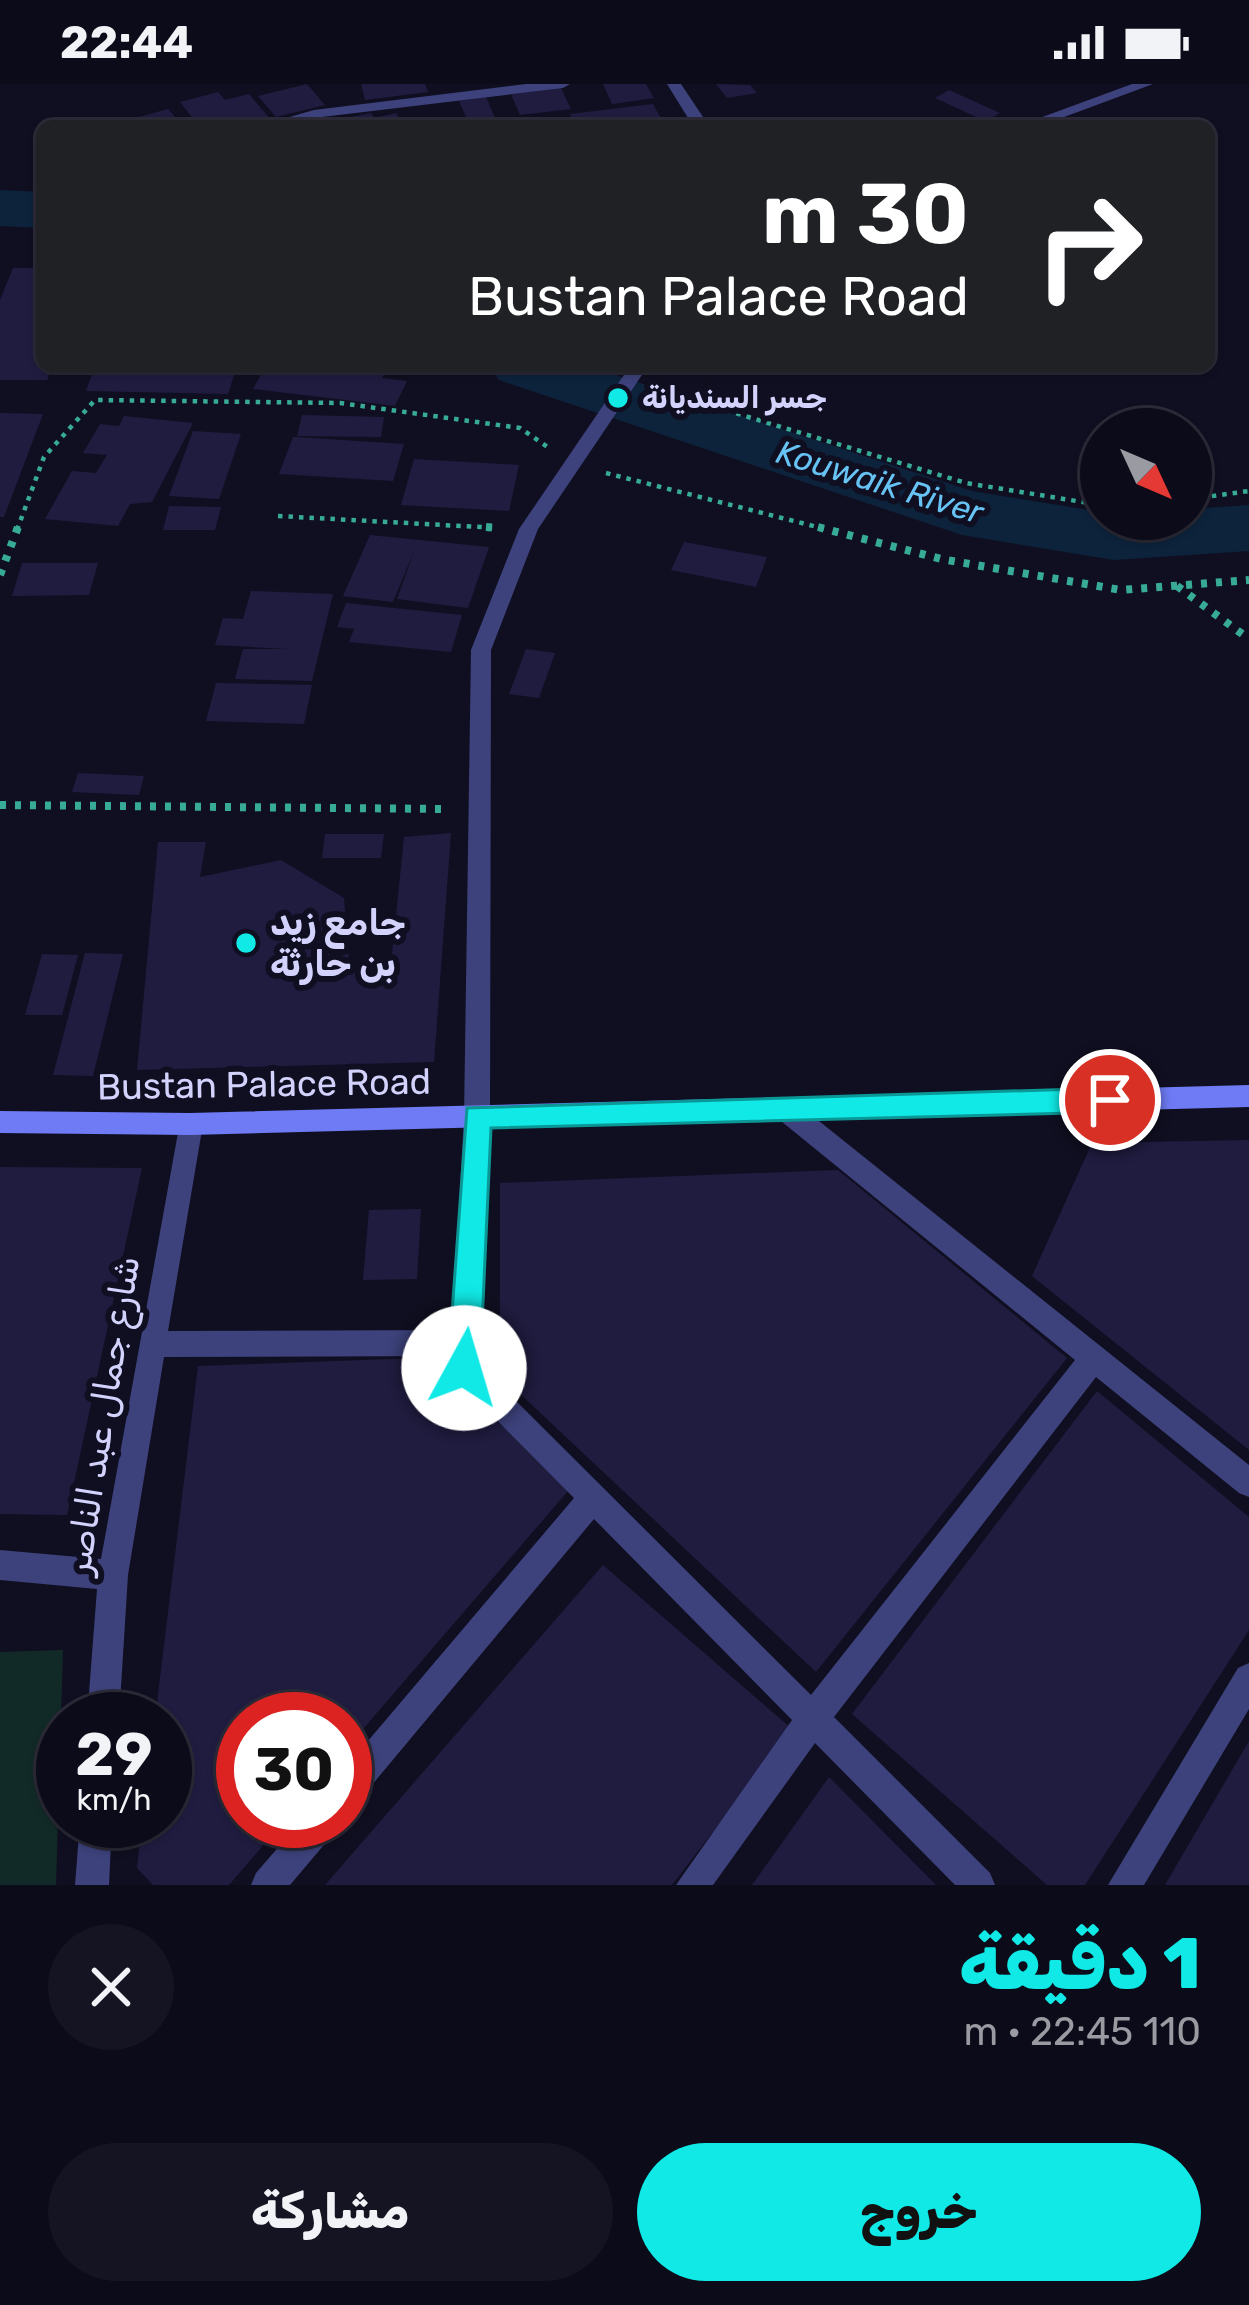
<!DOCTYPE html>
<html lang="ar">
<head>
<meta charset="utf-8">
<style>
  :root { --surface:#0c0b19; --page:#151422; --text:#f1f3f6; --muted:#9a9ba2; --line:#2c2b38; --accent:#10e9e6 }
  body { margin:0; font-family:Rubik,"Noto Sans Arabic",sans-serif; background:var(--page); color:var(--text); direction:rtl; height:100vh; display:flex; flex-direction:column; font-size:45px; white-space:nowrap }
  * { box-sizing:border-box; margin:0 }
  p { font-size:39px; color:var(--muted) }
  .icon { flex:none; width:66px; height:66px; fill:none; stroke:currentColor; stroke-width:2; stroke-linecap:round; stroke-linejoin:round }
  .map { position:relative; height:1801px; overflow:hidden; direction:ltr }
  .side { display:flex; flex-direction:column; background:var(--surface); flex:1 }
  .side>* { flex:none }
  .banner { position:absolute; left:36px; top:36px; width:1179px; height:252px; border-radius:18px; box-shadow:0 3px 9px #0004,0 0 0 3px var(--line); direction:rtl; background:#202124; color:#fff; overflow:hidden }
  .needle { width:78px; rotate:134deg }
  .tools { position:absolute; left:1080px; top:324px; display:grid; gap:24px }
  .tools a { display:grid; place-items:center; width:132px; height:132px; border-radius:50%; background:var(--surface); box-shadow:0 3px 9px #0004,0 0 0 3px var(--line); font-size:60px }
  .speed { position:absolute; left:36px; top:1608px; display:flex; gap:24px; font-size:60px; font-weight:700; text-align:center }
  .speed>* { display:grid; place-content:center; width:156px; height:156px; border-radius:50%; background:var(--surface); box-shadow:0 3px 9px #0004,0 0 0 3px var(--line); line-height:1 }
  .speed small { font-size:30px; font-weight:400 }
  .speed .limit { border:18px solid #d22; background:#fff; color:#111 }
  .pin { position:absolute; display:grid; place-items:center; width:102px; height:102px; color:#fff; margin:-51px; border:6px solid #fff; border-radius:50%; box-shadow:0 3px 12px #0007 }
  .me { position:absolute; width:132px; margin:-66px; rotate:6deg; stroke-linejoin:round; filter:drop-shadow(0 0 9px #0008) }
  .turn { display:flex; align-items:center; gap:42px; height:252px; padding:0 48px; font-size:54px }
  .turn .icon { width:156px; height:156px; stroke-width:2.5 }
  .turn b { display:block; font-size:84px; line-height:102px }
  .round { display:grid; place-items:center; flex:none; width:126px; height:126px; border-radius:63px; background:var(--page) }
  .head { display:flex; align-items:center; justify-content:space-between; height:204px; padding:0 48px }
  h1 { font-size:72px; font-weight:800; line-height:90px; color:var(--accent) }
  .button { display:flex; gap:24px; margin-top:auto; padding:24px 48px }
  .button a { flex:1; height:138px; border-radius:72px; background:var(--accent); color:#111; font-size:48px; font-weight:800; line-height:138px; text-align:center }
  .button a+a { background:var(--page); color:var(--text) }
  .status { display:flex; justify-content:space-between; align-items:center; height:84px; padding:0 60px; background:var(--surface); direction:ltr }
  .status svg { height:33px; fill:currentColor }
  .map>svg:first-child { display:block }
</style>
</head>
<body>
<div class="status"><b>22:44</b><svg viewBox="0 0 49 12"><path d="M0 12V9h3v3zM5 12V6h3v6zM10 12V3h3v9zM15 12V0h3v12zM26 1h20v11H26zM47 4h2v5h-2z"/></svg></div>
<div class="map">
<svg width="1249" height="1801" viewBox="0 0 1249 1801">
  <rect width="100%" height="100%" fill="#100f21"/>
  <path fill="#122a27" d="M 63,1566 L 56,1801 L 0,1801 L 0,1568 Z"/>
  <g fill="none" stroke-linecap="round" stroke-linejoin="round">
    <path fill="#0d233c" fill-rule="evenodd" d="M 0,106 L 42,108 L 42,144 L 0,142 Z
      M 489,282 L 588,282 L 972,407 L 1101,428 L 1101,435 L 1191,435 L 1191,425 L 1249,421 L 1249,467 L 1114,476 L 962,451 L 499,296 Z"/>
  </g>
  <path fill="#1f1c40" d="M 307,0 L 325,21 L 276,33 L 258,12 Z
    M 361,0 L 425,0 L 428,8 L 365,16 Z
    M 603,0 L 646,0 L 654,14 L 612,20 Z
    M 716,0 L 750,1 L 757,9 L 727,14 Z
    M 560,2 L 571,25 L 520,31 L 510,8 Z
    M 949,6 L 1000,29 L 985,37 L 935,14 Z
    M 218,8 L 225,16 L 249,10 L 271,36 L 199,42 L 180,18 Z
    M 486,13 L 496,36 L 469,40 L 459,17 Z
    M 653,20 L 665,42 L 575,42 L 570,30 Z
    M 168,25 L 177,35 L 149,42 L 107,42 Z
    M 371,29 L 374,34 L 396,29 L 405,42 L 334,42 L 331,37 Z
    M 13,184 L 42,184 L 42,282 L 53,282 L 47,296 L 0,296 L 0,216 Z
    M 95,282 L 237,282 L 228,310 L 86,307 Z
    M 266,282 L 388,282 L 382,294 L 407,297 L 395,322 L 253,305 Z
    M 0,329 L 43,330 L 4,433 L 0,433 Z
    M 302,331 L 384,333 L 381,353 L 297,352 Z
    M 124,332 L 193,339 L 152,418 L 130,420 L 118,442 L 45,435 L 72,387 L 96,389 L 107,371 L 83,369 L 100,340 L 119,342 Z
    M 193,347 L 241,350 L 219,415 L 169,412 Z
    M 293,353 L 296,353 L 404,360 L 393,397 L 279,390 Z
    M 414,375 L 519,381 L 509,427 L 401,421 Z
    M 169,422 L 221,423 L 215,446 L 163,446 Z
    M 370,451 L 489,463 L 468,524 L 397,515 L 414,467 L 393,518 L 343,512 Z
    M 684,458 L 767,473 L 756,503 L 671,486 Z
    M 22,479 L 98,479 L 89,511 L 12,512 Z
    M 251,507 L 333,510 L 312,597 L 235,595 L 243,565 L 288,565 L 215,561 L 223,534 L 243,535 Z
    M 346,519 L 462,531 L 451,568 L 349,558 L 354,545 L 337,543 Z
    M 526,565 L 555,569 L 539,614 L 509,610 Z
    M 216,599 L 312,601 L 304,640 L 206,637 Z
    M 78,689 L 144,692 L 139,711 L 72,708 Z
    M 451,749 L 434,978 L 137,986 L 158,758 L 206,758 L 200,793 L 281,776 L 344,814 L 349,881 L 391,880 L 404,753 Z
    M 325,750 L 384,750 L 381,774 L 322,774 Z
    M 85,869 L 123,870 L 93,992 L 53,991 Z
    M 42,870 L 78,871 L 62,931 L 25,931 Z
    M 1249,1056 L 1249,1366 L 1032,1192 L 1092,1059 Z
    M 0,1083 L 142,1084 L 67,1431 L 0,1430 Z
    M 838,1086 L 1067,1274 L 816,1588 L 500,1291 L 500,1099 Z
    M 421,1125 L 417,1195 L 363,1196 L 369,1126 Z
    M 418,1274 L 574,1400 L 345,1666 L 345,1635 L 243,1635 L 243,1737 L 284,1737 L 229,1801 L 153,1801 L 137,1784 L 142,1737 L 165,1737 L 165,1635 L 155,1635 L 198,1282 Z
    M 1097,1307 L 1249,1433 L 1249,1546 L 1085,1801 L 1047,1801 L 852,1630 Z
    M 603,1481 L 792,1645 L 672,1801 L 325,1801 Z
    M 1249,1657 L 1249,1801 L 1165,1801 Z
    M 829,1693 L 936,1801 L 752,1801 Z"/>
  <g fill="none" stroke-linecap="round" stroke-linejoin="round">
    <path stroke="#37ab97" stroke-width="4.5" stroke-dasharray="4.5 6" stroke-linecap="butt" d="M 656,305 L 966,399 L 1101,421
      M 606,389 L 829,446
      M 1191,415 L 1249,407
      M 278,432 L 498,444
      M 17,446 L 44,373 L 95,316 L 340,319 L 520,344 L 549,364"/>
    <path stroke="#37ab97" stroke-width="8" stroke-dasharray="6 9" stroke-linecap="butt" d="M 486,443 L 498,444
      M 818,443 L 941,475 L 1121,506 L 1249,496
      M 0,491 L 18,443
      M 1177,502 L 1249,555
      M 0,721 L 448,725"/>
    <path fill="#3d427c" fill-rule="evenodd" d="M 526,0 L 570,0 L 563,4 L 322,33 L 325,42 L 309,42 L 308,36 L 284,42 L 258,42 L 314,26 Z
      M 667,0 L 681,0 L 709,42 L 693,42 Z
      M 1132,0 L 1153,0 L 1040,42 L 1018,42 Z
      M 630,282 L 648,282 L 538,445 L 491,566 L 490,1033 L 480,1252 L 483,1259 L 478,1279 L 811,1611 L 1075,1276 L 776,1033 L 772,1025 L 776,1017 L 785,1014 L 794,1017 L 1249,1381 L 1249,1413 L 1239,1409 L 1096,1293 L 834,1633 L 990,1789 L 995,1801 L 955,1801 L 815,1659 L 713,1801 L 676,1801 L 792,1636 L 594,1435 L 356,1720 L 345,1725 L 345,1684 L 574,1414 L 454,1293 L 451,1272 L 164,1273 L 128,1491 L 119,1635 L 87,1635 L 97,1505 L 0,1496 L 0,1466 L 101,1475 L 181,1032 L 190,1029 L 199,1032 L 203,1040 L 168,1247 L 452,1246 L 464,1033 L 471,566 L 519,445 Z
      M 1249,1579 L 1249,1625 L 1144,1801 L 1108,1801 L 1238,1584 Z
      M 80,1737 L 112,1737 L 109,1801 L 75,1801 Z
      M 301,1737 L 338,1737 L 334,1749 L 290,1801 L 251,1801 L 256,1789 Z"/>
    <path fill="#6f7bf5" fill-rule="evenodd" d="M 1249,1001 L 1249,1023 L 190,1051 L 0,1049 L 0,1027 L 190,1029 Z"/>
  </g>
  <path fill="#10e9e6" stroke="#0a9796" stroke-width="3" d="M 1110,1004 L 1124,1016 L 1110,1028 L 491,1044 L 480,1284 L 475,1294 L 464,1299 L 453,1294 L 448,1284 L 467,1024 Z"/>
  <g fill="#10e9e6" stroke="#100f21" stroke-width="4.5">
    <circle cx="618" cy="314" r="12"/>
    <circle cx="246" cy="859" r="12"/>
  </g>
  <g text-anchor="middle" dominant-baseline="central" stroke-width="12" stroke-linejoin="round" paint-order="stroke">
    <g font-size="30" font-weight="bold" fill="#d2d2fc" stroke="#100f21" text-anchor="start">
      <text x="642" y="314">جسر السنديانة</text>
    </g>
    <g font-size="33" font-style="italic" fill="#67c3f4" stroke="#100f21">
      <text transform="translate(880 398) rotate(17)">Kouwaik River</text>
    </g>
    <g font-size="36" font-weight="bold" fill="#d2d2fc" stroke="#100f21" text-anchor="start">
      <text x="270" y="838">جامع زيد<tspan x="270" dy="41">بن حارثة</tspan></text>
    </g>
    <g font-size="36" fill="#d2d2fc" stroke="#100f21">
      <text transform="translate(264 1000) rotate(-1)">Bustan Palace Road</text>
      <text transform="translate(102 1331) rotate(-81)">شارع جمال عبد الناصر</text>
    </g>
  </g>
</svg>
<div class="tools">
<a><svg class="needle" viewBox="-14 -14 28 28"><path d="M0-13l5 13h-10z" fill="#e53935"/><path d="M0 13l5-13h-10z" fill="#9a9ba2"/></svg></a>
</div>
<div class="speed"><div>29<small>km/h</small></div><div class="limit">30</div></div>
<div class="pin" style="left:1110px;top:1016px;background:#d93025"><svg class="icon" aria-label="arrive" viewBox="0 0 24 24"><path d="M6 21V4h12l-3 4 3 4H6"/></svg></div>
<svg class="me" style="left:464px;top:1284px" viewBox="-20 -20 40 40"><circle r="19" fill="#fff"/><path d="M0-13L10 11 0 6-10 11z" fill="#10e9e6"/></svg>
<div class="banner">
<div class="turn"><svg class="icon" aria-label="right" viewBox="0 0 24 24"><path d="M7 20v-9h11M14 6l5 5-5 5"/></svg><div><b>30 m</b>Bustan Palace Road</div></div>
</div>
</div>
<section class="side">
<div class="head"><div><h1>1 دقيقة</h1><p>110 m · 22:45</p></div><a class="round"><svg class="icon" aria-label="close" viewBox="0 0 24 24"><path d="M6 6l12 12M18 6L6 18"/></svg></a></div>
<div class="button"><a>خروج</a><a>مشاركة</a></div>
</section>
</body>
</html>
